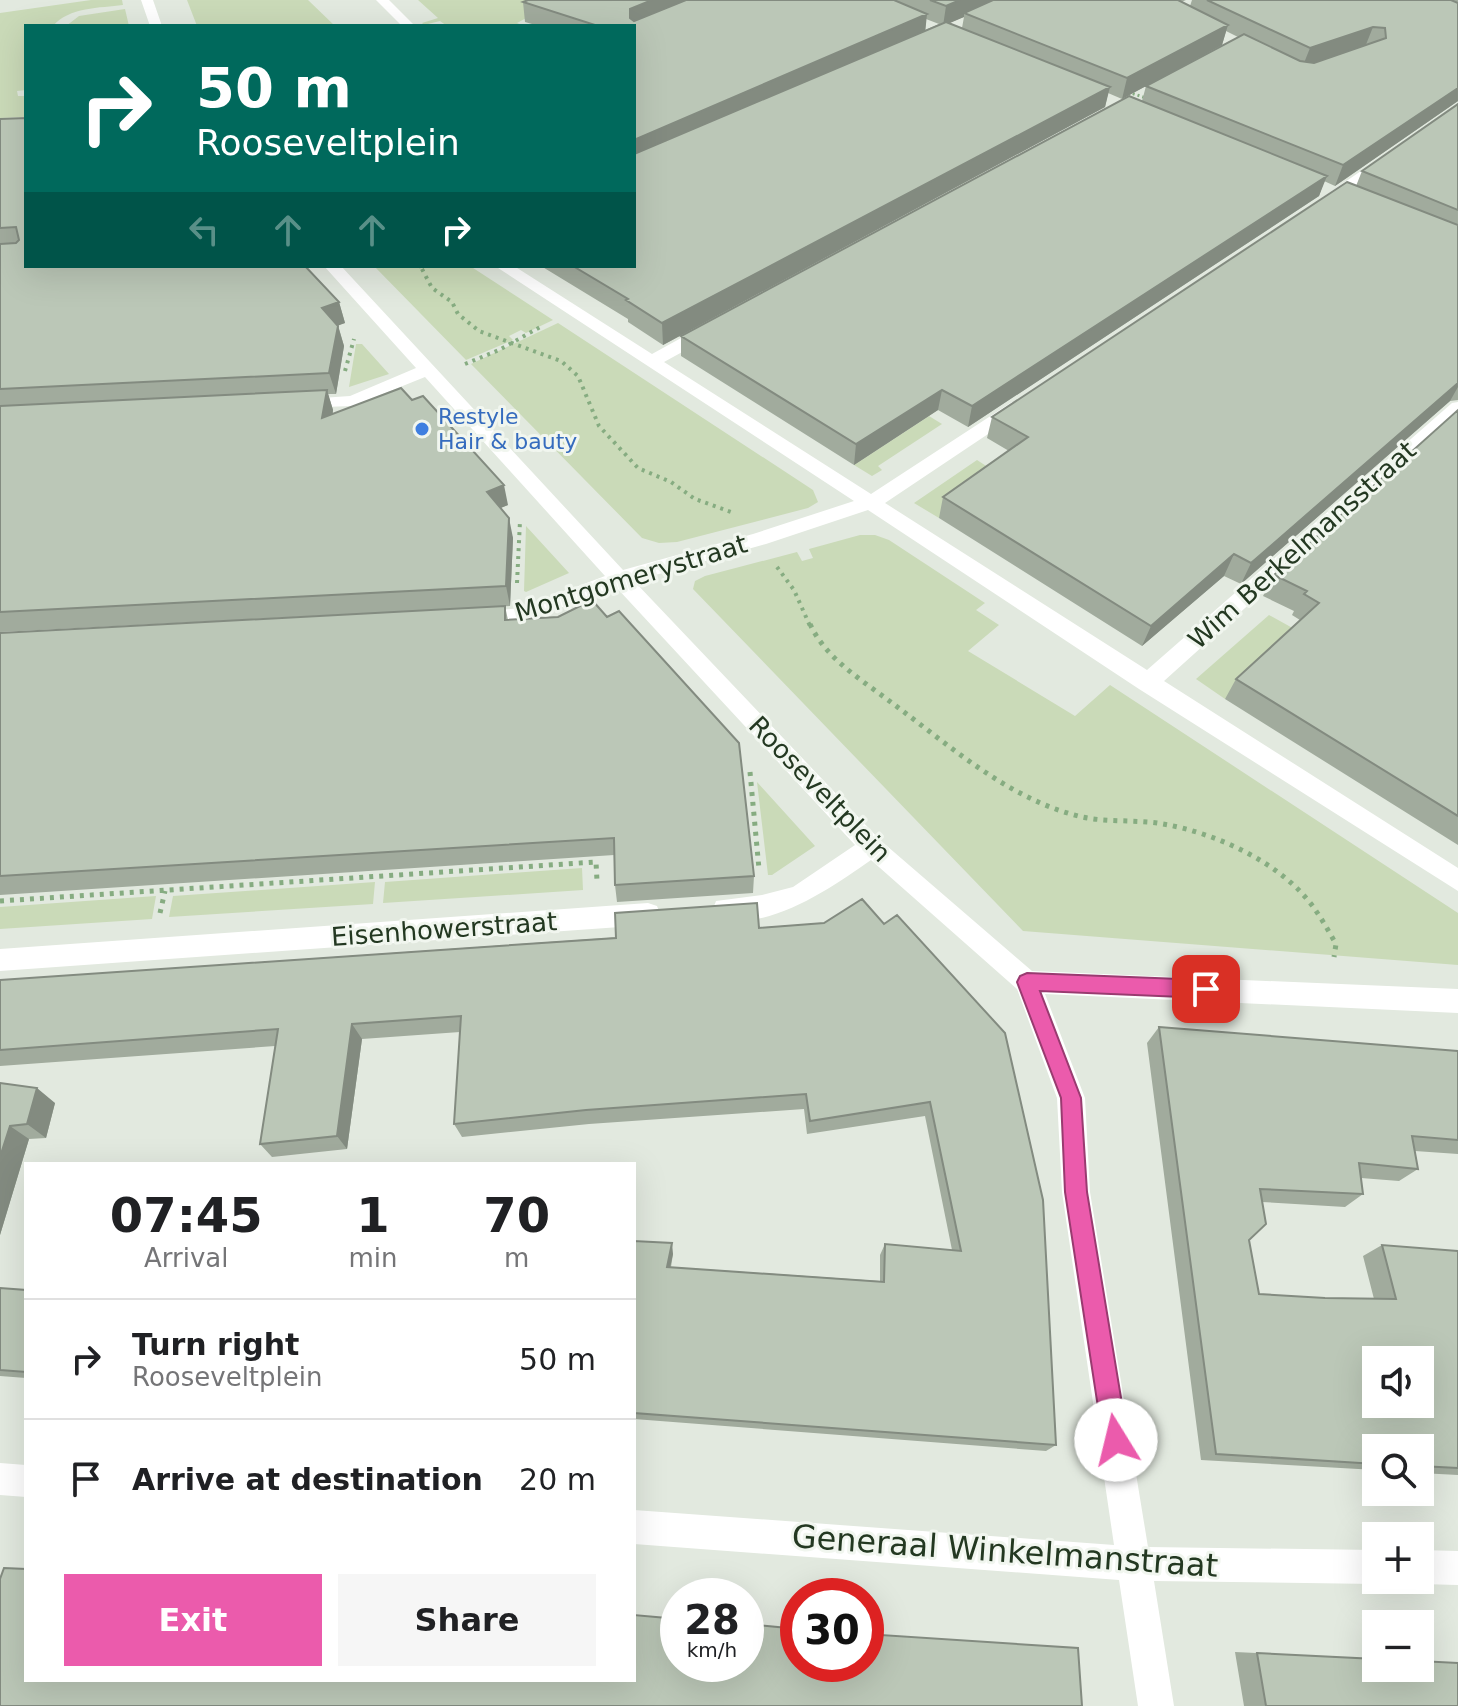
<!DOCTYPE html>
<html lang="en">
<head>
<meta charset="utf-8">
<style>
  :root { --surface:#fff; --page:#f6f6f6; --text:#202124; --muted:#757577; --line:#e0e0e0; --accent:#eb5bac }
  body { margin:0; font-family:"DejaVu Sans",sans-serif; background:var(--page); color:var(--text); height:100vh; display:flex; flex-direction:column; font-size:30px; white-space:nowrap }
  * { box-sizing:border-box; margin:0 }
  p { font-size:26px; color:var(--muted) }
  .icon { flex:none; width:44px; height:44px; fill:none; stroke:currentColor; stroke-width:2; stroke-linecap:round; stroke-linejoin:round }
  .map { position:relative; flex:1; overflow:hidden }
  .side { position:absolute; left:24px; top:1162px; width:612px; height:520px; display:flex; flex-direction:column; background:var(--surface); border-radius:0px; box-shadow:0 8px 32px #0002 }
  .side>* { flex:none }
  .guide { position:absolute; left:24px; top:24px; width:612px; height:244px; border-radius:0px; box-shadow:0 8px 32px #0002; background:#00695c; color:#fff; overflow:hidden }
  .fabs { position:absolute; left:1362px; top:1346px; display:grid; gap:16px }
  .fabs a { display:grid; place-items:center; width:72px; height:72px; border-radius:0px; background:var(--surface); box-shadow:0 8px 32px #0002; font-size:40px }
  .speed { position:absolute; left:660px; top:1578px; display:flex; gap:16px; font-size:40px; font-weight:700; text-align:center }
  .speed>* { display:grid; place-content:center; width:104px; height:104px; border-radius:50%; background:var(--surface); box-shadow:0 8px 32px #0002; line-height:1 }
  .speed small { font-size:20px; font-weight:400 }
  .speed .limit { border:12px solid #d22; background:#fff; color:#111 }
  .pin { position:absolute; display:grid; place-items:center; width:68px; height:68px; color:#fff; margin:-34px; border-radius:16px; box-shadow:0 4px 12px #0006 }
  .me { position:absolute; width:88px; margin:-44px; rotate:351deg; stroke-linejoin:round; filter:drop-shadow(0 0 6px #0008) }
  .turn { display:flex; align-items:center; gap:28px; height:168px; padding:0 40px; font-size:36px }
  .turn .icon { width:104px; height:104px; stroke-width:2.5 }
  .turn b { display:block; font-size:56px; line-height:68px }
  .lanes { display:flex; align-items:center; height:76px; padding:0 40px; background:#0003; justify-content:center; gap:40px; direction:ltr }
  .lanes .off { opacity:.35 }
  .eta { display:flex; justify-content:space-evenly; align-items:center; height:136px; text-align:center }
  .eta b { font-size:48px; font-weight:700; line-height:56px }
  .primary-button { display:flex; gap:16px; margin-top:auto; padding:16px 40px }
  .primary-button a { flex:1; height:92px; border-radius:0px; background:var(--accent); color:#fff; font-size:32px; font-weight:700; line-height:92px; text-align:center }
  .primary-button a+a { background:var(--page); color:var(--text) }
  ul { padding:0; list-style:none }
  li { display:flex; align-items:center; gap:24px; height:120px; padding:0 40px; border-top:2px solid var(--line) }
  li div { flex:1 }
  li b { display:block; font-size:30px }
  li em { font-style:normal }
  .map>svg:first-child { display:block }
</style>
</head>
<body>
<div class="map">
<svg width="1458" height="1706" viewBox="0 0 1458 1706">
  <rect width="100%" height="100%" fill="#e2e9df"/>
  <path fill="#cadab8" d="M 91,0 L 122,0 L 123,5 C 100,8 69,7 53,26 L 26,26 L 26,90 L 17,91 L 18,96 L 26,96 L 26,117 L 0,118 L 0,13 Z
    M 187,0 L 308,0 L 335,26 L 197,26 Z
    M 418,0 L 560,0 L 517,23 L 524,26 L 447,26 L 440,21 L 424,25 L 422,23 L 438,18 Z
    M 125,9 L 129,26 L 66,26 L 79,16 Z
    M 374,266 L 470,266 L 553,320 L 526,333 L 521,330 L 509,336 L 513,340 L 466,360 Z
    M 558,323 L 813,490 L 818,502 L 808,508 L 677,542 L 659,543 L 642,538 L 471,364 Z
    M 356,344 L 362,344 L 389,374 L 349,387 Z
    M 929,416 L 942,424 L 878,466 L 882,470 L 872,476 L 854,465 Z
    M 977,460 L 1000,475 L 939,518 L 914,503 Z
    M 526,526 L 569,573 L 526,592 L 524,591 Z
    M 860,535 L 875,535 L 889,540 L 985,603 L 976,610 L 999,625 L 968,651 L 1075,716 L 1110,685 L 1458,913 L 1458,965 L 1023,931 L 693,589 L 695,581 L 705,576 L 797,552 L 802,561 L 813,558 L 809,549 Z
    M 1269,615 L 1298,631 L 1225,699 L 1196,679 Z
    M 757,782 L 815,846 L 772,875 L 768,875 Z
    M 582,868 L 583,890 L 383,903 L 385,882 Z
    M 375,882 L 373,904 L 169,917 L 173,896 Z
    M 156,896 L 152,919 L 0,929 L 0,907 Z"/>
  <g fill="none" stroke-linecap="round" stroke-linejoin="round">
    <path stroke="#86ac81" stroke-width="3" stroke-dasharray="2 3" stroke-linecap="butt" d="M 1128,92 L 1149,99
      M 420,266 L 423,271"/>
    <path stroke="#86ac81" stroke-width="4" stroke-dasharray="3 5" stroke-linecap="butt" d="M 422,269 L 432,288 L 452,302 L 458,314 L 479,331 L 561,361 L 578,376 L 599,426 L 638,468 L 671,482 L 695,499 L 731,512
      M 465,364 L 499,350 L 542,326
      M 345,371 L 354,339
      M 777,567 L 794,590 L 810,626
      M 517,583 L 520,521"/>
    <path stroke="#86ac81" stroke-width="5" stroke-dasharray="4 6" stroke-linecap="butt" d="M 810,624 C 826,659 862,680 892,703 C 949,745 1007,798 1078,816 C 1105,823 1135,819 1163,824 C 1216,833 1282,863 1314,908 C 1322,919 1329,932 1336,944 L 1334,957
      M 750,772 L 759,869
      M 0,901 L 596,862 L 597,881
      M 160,913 L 165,891"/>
    <path fill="#fff" fill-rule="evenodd" d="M 141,0 L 153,0 L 162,26 L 150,26 Z
      M 376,0 L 389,0 L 415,26 L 402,26 Z
      M 1386,154 L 1391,155 L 1391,161 L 1330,205 L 1320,205 L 1320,199 Z
      M 324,266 L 341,266 L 623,570 L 753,534 L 854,501 L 495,266 L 514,266 L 652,354 L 703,326 L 715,326 L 717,330 L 715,334 L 664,362 L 871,494 L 1012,402 L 1024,402 L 1027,406 L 1024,410 L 885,503 L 1147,670 L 1452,403 L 1458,402 L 1458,416 L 1164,681 L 1458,868 L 1458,891 L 1139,689 L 868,510 L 766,544 L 634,581 L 880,840 L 1032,971 L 1458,989 L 1458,1013 L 1045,994 L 1085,1098 L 1090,1192 L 1148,1547 L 1376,1550 L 1376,1580 L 1386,1580 L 1376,1584 L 1154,1581 L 1174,1706 L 1138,1706 L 1119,1580 L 634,1544 L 634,1510 L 1114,1545 L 1062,1192 L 1057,1098 L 1017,989 L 871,860 C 832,887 767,934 716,917 L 713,909 L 716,901 L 762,895 L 793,887 L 855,845 L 616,587 L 523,622 L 471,623 L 468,618 L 471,613 L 521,608 L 605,576 L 425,377 L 353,406 L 292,408 L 289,404 L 292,400 L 350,396 L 416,368 Z
      M 648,903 L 657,906 L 660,914 L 657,922 L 648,925 L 0,971 L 0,949 Z
      M 0,1463 L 26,1465 L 26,1497 L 0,1495 Z
      M 1420,1550 L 1458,1551 L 1458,1585 L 1420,1584 L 1410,1580 L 1420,1580 Z"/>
  </g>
  <path fill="#a1ab9d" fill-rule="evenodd" d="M 528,0 L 1186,0 L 1181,2 L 1190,6 L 1192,0 L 1458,0 L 1458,101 L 1335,186 L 1324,181 L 1319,196 L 968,427 L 938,410 L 854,465 L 681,356 L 681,336 L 1142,101 L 1146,86 L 1238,37 L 1226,31 L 1222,45 L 1122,99 L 1108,93 L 1105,107 L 663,345 L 628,322 L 628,319 L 541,266 L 634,266 L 634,26 L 539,26 L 525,22 L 523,2 ZM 964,17 L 962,28 L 949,23 L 961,18 ZM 926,19 L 939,24 L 925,30 Z
    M 1458,104 L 1458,400 L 1450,401 L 1241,584 L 1224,576 L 1142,646 L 939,518 L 943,497 L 1009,451 L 987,438 L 992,417 L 1356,186 L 1362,171 Z
    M 0,119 L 339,302 L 345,323 L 338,325 L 344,346 L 336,394 L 328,394 L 333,410 L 333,414 L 508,505 L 500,508 L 513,538 L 510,606 L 0,632 Z
    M 1458,410 L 1458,845 L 1225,699 L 1236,679 L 1300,620 L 1292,615 L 1294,611 L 1263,596 L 1274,575 Z
    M 505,606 L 508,620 L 754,876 L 753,893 L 617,902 L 615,885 L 614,855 L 0,895 L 0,633 Z
    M 862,899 L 1056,1445 L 1046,1451 L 634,1419 L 634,1241 L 673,1254 L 671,1267 L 880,1281 L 880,1255 L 885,1244 L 952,1250 L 925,1116 L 807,1134 L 804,1109 L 589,1124 L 462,1137 L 454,1124 L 460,1032 L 362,1039 L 347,1149 L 272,1157 L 260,1144 L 275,1046 L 0,1066 L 0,980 L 824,923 Z
    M 1159,1027 L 1458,1051 L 1458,1154 L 1415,1151 L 1418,1169 L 1399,1181 L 1361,1178 L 1363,1194 L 1345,1207 L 1262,1202 L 1249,1240 L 1259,1294 L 1325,1298 L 1374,1299 L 1363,1256 L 1382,1245 L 1458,1251 L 1458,1475 L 1420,1473 L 1420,1448 L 1376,1448 L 1376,1470 L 1201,1460 L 1147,1043 Z
    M 0,1083 L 55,1103 L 46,1138 L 29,1139 L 0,1235 Z
    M 0,1288 L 26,1290 L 26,1378 L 0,1376 Z
    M 1235,1652 L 1376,1659 L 1458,1706 L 1244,1706 Z"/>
  <path fill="#838b80" d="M 652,0 L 700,0 L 630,26 L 630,9 Z
    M 960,0 L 1002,0 L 964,13 L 964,17 L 943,26 L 946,6 Z
    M 927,14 L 925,34 L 634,162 L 634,140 Z
    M 1228,25 L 1222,45 L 1122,99 L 1127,78 Z
    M 1373,27 L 1365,47 L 1302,68 L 1310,48 Z
    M 1110,87 L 1105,107 L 663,345 L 662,323 Z
    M 1458,88 L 1458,101 L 1335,186 L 1343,165 Z
    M 1327,176 L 1319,196 L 968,427 L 972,406 Z
    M 339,302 L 345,323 L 329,329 L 322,308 Z
    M 338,326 L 344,346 L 336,394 L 329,373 Z
    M 1458,383 L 1458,387 L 1450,401 L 1241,584 L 1251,563 Z
    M 327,390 L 333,410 L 328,438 L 322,418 Z
    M 942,390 L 938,410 L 854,465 L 856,444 Z
    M 504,485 L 508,505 L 491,512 L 487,492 Z
    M 509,518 L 513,538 L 510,606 L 506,586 Z
    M 1234,554 L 1224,576 L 1142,646 L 1151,626 Z
    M 352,1024 L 362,1039 L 347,1149 L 337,1136 Z
    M 37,1088 L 55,1103 L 46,1138 L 27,1124 Z
    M 10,1126 L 29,1139 L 0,1235 L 0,1157 Z
    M 672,1243 L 673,1254 L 668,1277 L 667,1267 Z"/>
  <path fill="#bbc7b7" stroke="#838b80" stroke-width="2" fill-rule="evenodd" d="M 528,0 L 652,0 L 630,9 L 630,18 L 634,21 L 686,0 L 894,0 L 927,14 L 634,140 L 634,26 L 598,26 L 523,2 Z
    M 930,0 L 960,0 L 946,6 Z
    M 993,0 L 1178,0 L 1228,25 L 1127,78 L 964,13 Z
    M 1207,0 L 1451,0 L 1458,3 L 1458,88 L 1343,165 L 1146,86 L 1244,34 L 1300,61 L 1314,63 L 1386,38 L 1385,28 L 1373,27 L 1310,48 Z
    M 946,22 L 1110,87 L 662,323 L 626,300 L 628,299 L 573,266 L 634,266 L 634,154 Z
    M 1129,96 L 1327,176 L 972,406 L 942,390 L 856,444 L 681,336 Z
    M 1458,104 L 1458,210 L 1362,171 Z
    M 26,118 L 26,266 L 305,266 L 339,302 L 322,308 L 338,326 L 329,373 L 0,389 L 0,244 L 16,243 L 19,240 L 16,227 L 0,228 L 0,119 Z
    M 1347,182 L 1458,225 L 1458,383 L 1251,563 L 1234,554 L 1151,626 L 943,497 L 1028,437 L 992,417 Z
    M 401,388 L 412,400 L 423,396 L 504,485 L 487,492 L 509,518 L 506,586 L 0,612 L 0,406 L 327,390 L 322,418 Z
    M 1458,410 L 1458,816 L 1236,679 L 1319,603 L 1304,594 L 1307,591 L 1274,575 Z
    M 592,600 L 607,617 L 619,611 L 739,743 L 754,876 L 615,885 L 614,838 L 0,876 L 0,633 L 505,606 L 505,620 L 558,617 Z
    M 862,899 L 884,924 L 897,915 L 1005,1033 L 1043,1200 L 1056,1445 L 634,1413 L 634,1241 L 672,1243 L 667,1267 L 884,1282 L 885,1244 L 961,1251 L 930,1102 L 810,1121 L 806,1094 L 586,1110 L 454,1124 L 461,1016 L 352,1024 L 337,1136 L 260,1144 L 278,1029 L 0,1050 L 0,980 L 616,938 L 615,913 L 757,903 L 759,928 L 824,923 Z
    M 1159,1027 L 1458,1051 L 1458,1140 L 1412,1136 L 1418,1169 L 1359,1163 L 1363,1194 L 1260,1189 L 1266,1224 L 1249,1240 L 1259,1294 L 1325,1298 L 1396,1299 L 1382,1245 L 1458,1251 L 1458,1468 L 1420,1466 L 1420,1448 L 1376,1448 L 1376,1464 L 1216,1454 ZM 1376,1360 L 1420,1360 L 1420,1404 L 1376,1404 Z
    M 0,1083 L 37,1088 L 27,1124 L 10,1126 L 0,1157 Z
    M 0,1288 L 26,1290 L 26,1372 L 0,1370 Z
    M 4,1568 L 26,1569 L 26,1680 L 634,1680 L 634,1615 L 678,1619 L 678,1664 L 746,1664 L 746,1624 L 798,1629 L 798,1664 L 866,1664 L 866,1634 L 1078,1648 L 1082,1706 L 0,1706 L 0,1579 Z
    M 1257,1653 L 1376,1659 L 1376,1668 L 1420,1668 L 1420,1661 L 1458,1663 L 1458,1706 L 1266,1706 Z"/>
  <path fill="#eb5bac" stroke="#993b70" stroke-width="2" d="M 1027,973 L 1206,980 L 1213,983 L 1216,989 L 1213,995 L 1206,998 L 1040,991 L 1081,1098 L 1087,1192 L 1128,1440 L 1124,1449 L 1116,1452 L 1107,1449 L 1103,1440 L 1065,1192 L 1061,1098 L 1017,982 L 1020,976 Z"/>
  <circle fill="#3f7fe0" stroke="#f1f6ef" stroke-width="3" cx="422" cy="429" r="8"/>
  <g text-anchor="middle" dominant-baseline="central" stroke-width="6" stroke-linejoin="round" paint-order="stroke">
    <g font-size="22" fill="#366cbe" stroke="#f1f6ef" text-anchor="start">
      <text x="438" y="416">Restyle<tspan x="438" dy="25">Hair &amp; bauty</tspan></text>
    </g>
    <g font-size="26" fill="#233821" stroke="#f1f6ef">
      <text transform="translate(1302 545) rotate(-42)">Wim Berkelmansstraat</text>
      <text transform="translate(631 578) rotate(-17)">Montgomerystraat</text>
      <text transform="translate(820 789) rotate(46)">Rooseveltplein</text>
      <text transform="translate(444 929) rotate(-4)">Eisenhowerstraat</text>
    </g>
    <g font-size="32" fill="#233821" stroke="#f1f6ef">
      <text transform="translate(1005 1551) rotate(4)">Generaal Winkelmanstraat</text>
    </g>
  </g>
</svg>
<div class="fabs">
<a><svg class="icon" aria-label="sound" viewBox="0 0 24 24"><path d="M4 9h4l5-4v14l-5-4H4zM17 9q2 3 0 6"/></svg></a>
<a><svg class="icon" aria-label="search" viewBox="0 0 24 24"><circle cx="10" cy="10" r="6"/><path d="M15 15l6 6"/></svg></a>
<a>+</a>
<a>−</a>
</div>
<div class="speed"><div>28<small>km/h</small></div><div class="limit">30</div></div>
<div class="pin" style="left:1206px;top:989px;background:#d93025"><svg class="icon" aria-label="arrive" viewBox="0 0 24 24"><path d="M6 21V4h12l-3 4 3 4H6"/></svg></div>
<svg class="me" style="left:1116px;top:1440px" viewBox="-20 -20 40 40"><circle r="19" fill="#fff"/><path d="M0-13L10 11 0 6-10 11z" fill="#eb5bac"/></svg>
<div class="guide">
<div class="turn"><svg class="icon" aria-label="right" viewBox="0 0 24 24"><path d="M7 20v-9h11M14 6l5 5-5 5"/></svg><div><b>50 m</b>Rooseveltplein</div></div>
<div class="lanes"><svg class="icon off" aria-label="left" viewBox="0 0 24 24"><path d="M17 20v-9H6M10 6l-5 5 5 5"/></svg><svg class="icon off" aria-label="ahead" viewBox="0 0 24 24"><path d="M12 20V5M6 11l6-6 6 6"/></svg><svg class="icon off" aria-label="ahead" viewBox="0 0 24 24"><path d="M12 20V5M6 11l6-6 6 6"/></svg><svg class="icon" aria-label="right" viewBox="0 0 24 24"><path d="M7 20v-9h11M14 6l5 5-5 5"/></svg></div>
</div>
<section class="side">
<div class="eta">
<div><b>07:45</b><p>Arrival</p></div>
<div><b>1</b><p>min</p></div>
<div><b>70</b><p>m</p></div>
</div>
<ul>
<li><svg class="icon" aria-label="right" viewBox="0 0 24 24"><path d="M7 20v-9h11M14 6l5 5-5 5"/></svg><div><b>Turn right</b><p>Rooseveltplein</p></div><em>50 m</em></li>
<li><svg class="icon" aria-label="arrive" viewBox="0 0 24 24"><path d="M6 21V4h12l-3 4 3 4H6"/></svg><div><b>Arrive at destination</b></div><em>20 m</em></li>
</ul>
<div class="primary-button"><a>Exit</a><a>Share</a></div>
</section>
</div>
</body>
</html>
